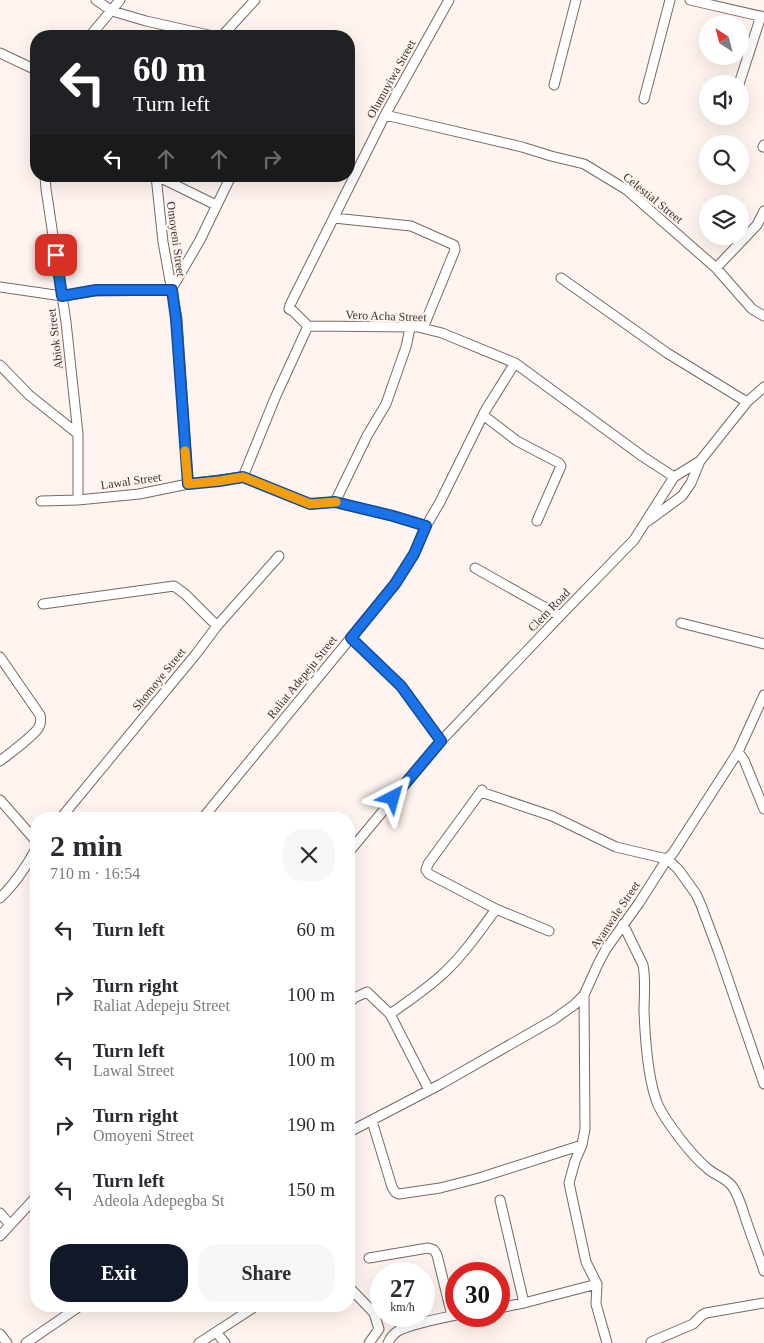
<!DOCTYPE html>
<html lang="en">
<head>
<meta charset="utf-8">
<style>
  :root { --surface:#fff; --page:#f7f7f7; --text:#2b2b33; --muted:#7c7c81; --accent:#111827 }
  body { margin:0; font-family:"Times New Roman",serif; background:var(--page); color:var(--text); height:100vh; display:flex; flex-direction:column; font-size:19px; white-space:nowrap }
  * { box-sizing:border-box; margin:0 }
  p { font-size:16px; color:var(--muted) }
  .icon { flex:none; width:28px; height:28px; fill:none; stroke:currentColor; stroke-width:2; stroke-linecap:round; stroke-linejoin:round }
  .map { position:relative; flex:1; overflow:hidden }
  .side { position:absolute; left:30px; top:812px; width:325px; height:500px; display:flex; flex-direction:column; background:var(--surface); border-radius:20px; box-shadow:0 5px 20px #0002 }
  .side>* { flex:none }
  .banner { position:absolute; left:30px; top:30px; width:325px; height:152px; border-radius:20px; box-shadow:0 5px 20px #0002; background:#202124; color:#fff; overflow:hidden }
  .needle { width:32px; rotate:324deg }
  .tools { position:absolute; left:699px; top:15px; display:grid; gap:10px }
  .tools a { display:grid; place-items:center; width:50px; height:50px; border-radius:50%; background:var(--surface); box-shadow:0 5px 20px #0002; font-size:25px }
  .speed { position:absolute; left:370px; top:1262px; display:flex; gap:10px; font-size:25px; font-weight:700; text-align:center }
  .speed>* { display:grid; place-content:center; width:65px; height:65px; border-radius:50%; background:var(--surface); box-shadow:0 5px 20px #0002; line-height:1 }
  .speed small { font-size:12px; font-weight:400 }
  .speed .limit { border:8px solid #d22; background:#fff; color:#111 }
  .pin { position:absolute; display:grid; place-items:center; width:42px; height:42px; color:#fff; margin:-21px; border-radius:10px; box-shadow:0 2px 8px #0006 }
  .me { position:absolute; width:55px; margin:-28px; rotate:39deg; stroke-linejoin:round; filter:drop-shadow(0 0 4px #0008) }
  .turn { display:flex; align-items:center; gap:18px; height:105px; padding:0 20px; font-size:22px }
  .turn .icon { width:65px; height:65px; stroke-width:2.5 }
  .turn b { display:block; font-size:35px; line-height:42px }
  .lanes { display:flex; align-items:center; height:48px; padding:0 20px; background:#0003; justify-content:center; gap:25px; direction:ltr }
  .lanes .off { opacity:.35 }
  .round { display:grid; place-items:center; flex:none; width:52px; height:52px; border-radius:20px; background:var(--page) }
  .head { display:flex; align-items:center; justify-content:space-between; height:85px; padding:0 20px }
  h1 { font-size:30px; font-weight:700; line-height:38px }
  .button { display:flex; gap:10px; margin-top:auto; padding:10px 20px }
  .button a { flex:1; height:58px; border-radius:20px; background:var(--accent); color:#fff; font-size:20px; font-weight:700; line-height:58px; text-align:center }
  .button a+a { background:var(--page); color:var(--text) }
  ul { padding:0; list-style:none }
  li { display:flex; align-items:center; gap:15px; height:65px; padding:0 20px }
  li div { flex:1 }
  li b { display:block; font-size:19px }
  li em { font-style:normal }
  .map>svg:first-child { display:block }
</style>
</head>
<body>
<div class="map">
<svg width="764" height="1343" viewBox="0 0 764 1343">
  <rect width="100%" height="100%" fill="#fff4ef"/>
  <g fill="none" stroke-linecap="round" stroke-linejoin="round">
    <defs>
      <path id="minor" d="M 96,0 L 112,11 L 146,21 L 213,36
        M 690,0 L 764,17
        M 90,36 L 120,0
        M 222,36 L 255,0
        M 0,53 L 36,70
        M 739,84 L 761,16
        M 554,85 L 576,0
        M 644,99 L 670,0
        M 385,115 L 522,147 L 551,156 L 584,164 L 627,190 L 716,268 L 752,309 L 764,316
        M 763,147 L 764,145
        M 45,176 L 46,189 L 66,322 L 78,434 L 78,500
        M 156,176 L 163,242 L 177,319 L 188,484
        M 157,176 L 216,205
        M 334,218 L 411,226 L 454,245 L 455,250 L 423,328
        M 716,268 L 757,225 L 764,211
        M 561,278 L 667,353 L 747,402
        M 0,287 L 62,296 L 95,291 L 171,290 L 200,240 L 231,176
        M 308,326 L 293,311 L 289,309 L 290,305 L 385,115 L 449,0
        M 0,365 L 29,395 L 78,434
        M 483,415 L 517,441 L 559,463 L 561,466 L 537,521
        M 243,477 L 275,398 L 308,326 L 418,327 L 442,333 L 515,363 L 642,456 L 674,477
        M 41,501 L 78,500 L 139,494 L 188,484 L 243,477 L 310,504 L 335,502 L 393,516 L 426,526
        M 335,502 L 367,436 L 386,404 L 406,347 L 410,328
        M 648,521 L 682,496 L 691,483 L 700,461
        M 475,568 L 560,616
        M 43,604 L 174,586 L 185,594 L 217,626
        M 681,623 L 764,644
        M 351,638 L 401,686 L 441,741
        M 0,657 L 40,715 C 41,719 41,723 39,727 C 34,736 10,753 0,761
        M 738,752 L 744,760 L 764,809
        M 0,800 L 36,841
        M 60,819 L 196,654 L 217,626 L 279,556
        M 202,819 L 395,584 L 414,554 L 426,526 L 440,502 L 485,411 L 515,363
        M 349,852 L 441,741 L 560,616 L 634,540 L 674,477 L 700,461 L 747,402 L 764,387
        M 0,898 C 15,884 26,867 36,849
        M 623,924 L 643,965 C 646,980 644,996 644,1011 C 645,1037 648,1081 658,1105 C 666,1122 692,1156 707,1168 C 714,1175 725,1177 732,1186 C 738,1194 742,1207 745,1217 C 751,1235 758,1253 764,1271
        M 549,931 L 496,909 L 429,874 L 426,870 L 428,864 L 482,790 L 481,792 L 552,816 L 616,847 L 667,859 L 678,869 L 696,894 L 701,905 L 719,953 L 764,1084
        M 584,995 L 585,1129 L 582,1145 L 575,1161 L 569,1183 L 586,1262 L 597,1284 L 596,1304 L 607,1343
        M 349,1003 L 354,998 L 367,992 L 390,1014 L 429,1090
        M 390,1014 C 409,1001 428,988 445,972 C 464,954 480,931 496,909
        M 372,1121 L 392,1187 L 395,1192 L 399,1194 L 440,1188 L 479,1178 L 582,1145
        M 349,1132 L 441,1084 L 553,1020 L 574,1005 L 584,995 L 598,964 L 606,949 L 639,903 L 667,859 L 673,853 L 738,752 L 764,695
        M 500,1200 L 524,1303
        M 0,1213 L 10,1225
        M 0,1236 L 36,1197
        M 369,1258 L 428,1248 L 434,1250 L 437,1255 L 452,1316
        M 349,1287 L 374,1313 L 379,1329 L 369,1343
        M 499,1308 L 524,1303 L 597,1284
        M 216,1332 L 225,1343
        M 0,1334 L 7,1343
        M 651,1342 L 693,1324 L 702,1315 L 706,1313 L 764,1303
        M 26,1343 L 80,1306
        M 199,1343 L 256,1306
        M 388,1343 C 390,1338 393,1334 398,1331 C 410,1324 442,1318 456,1315"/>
    </defs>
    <use href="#minor" stroke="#786962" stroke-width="11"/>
    <use href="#minor" stroke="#fff" stroke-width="9"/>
  </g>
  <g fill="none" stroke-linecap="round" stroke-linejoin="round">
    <defs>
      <path id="route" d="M 56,255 L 62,296 L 96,290 L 172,290 L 176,319 L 188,484 L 219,481 L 243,477 L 310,504 L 335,502 L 393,516 L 426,526 L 414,554 L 395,584 L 351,638 L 401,686 L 441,741 L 393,798"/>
    </defs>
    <use href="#route" stroke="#114b97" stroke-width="12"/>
    <use href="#route" stroke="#1a73e8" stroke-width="9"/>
    <path stroke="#f59e0b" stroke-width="9" d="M 185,451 L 188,484 L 219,481 L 243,477 L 310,504 L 336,502"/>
  </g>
  <g text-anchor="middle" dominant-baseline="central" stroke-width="4.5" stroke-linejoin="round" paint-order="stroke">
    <g font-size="12" fill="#3a3330" stroke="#fff4ef">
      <text transform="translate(391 79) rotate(-61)">Olumuyiwa Street</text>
      <text transform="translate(653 198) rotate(39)">Celestial Street</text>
      <text transform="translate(176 239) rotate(82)">Omoyeni Street</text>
      <text transform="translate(386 316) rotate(2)">Vero Acha Street</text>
      <text transform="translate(55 339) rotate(-97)">Abiok Street</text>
      <text transform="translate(131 481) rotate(-8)">Lawal Street</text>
      <text transform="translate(549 610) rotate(-46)">Clem Road</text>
      <text transform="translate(302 677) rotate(-51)">Raliat Adepeju Street</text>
      <text transform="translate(159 679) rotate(-51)">Shomoye Street</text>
      <text transform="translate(615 915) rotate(-56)">Ayanwale Street</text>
    </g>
  </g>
</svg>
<div class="tools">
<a><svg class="needle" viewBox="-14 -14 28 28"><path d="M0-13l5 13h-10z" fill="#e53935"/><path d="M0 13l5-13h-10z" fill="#7c7c81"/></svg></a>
<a><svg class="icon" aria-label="sound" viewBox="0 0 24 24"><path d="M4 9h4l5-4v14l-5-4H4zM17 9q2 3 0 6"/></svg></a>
<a><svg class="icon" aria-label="search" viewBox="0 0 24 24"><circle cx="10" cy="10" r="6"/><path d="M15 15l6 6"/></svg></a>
<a><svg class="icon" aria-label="layers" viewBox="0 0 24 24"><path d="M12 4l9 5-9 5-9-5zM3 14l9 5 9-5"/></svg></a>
</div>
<div class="speed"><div>27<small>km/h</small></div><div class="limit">30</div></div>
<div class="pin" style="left:56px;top:255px;background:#d93025"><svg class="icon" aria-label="arrive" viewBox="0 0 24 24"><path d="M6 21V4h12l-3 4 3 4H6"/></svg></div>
<svg class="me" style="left:393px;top:798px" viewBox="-20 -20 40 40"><path d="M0-17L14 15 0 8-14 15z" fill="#1a73e8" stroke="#fff" stroke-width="4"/></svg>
<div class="banner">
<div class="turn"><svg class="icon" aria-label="left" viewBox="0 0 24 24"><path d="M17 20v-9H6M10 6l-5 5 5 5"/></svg><div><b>60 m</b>Turn left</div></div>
<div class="lanes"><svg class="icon" aria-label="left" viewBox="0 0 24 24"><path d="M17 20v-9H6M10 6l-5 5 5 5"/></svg><svg class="icon off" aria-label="ahead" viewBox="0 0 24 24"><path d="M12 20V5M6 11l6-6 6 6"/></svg><svg class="icon off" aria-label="ahead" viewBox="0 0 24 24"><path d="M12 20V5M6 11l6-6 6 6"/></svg><svg class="icon off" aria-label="right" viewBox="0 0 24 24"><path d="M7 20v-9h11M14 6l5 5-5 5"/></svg></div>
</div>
<section class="side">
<div class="head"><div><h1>2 min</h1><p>710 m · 16:54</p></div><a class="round"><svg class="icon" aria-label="close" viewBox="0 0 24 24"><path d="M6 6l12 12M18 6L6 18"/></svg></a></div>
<ul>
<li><svg class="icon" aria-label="left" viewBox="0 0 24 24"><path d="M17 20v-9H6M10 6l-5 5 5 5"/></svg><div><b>Turn left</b></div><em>60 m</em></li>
<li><svg class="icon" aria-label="right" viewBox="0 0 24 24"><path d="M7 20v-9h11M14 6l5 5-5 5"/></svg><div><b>Turn right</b><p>Raliat Adepeju Street</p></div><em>100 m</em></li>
<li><svg class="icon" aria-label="left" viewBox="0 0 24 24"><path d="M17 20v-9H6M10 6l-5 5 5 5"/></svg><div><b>Turn left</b><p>Lawal Street</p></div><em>100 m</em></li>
<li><svg class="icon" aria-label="right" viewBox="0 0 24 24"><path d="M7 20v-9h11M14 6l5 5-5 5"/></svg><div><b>Turn right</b><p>Omoyeni Street</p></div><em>190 m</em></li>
<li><svg class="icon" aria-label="left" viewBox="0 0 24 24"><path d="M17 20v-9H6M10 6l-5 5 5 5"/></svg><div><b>Turn left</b><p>Adeola Adepegba St</p></div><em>150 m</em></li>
</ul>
<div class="button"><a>Exit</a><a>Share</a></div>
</section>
</div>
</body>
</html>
